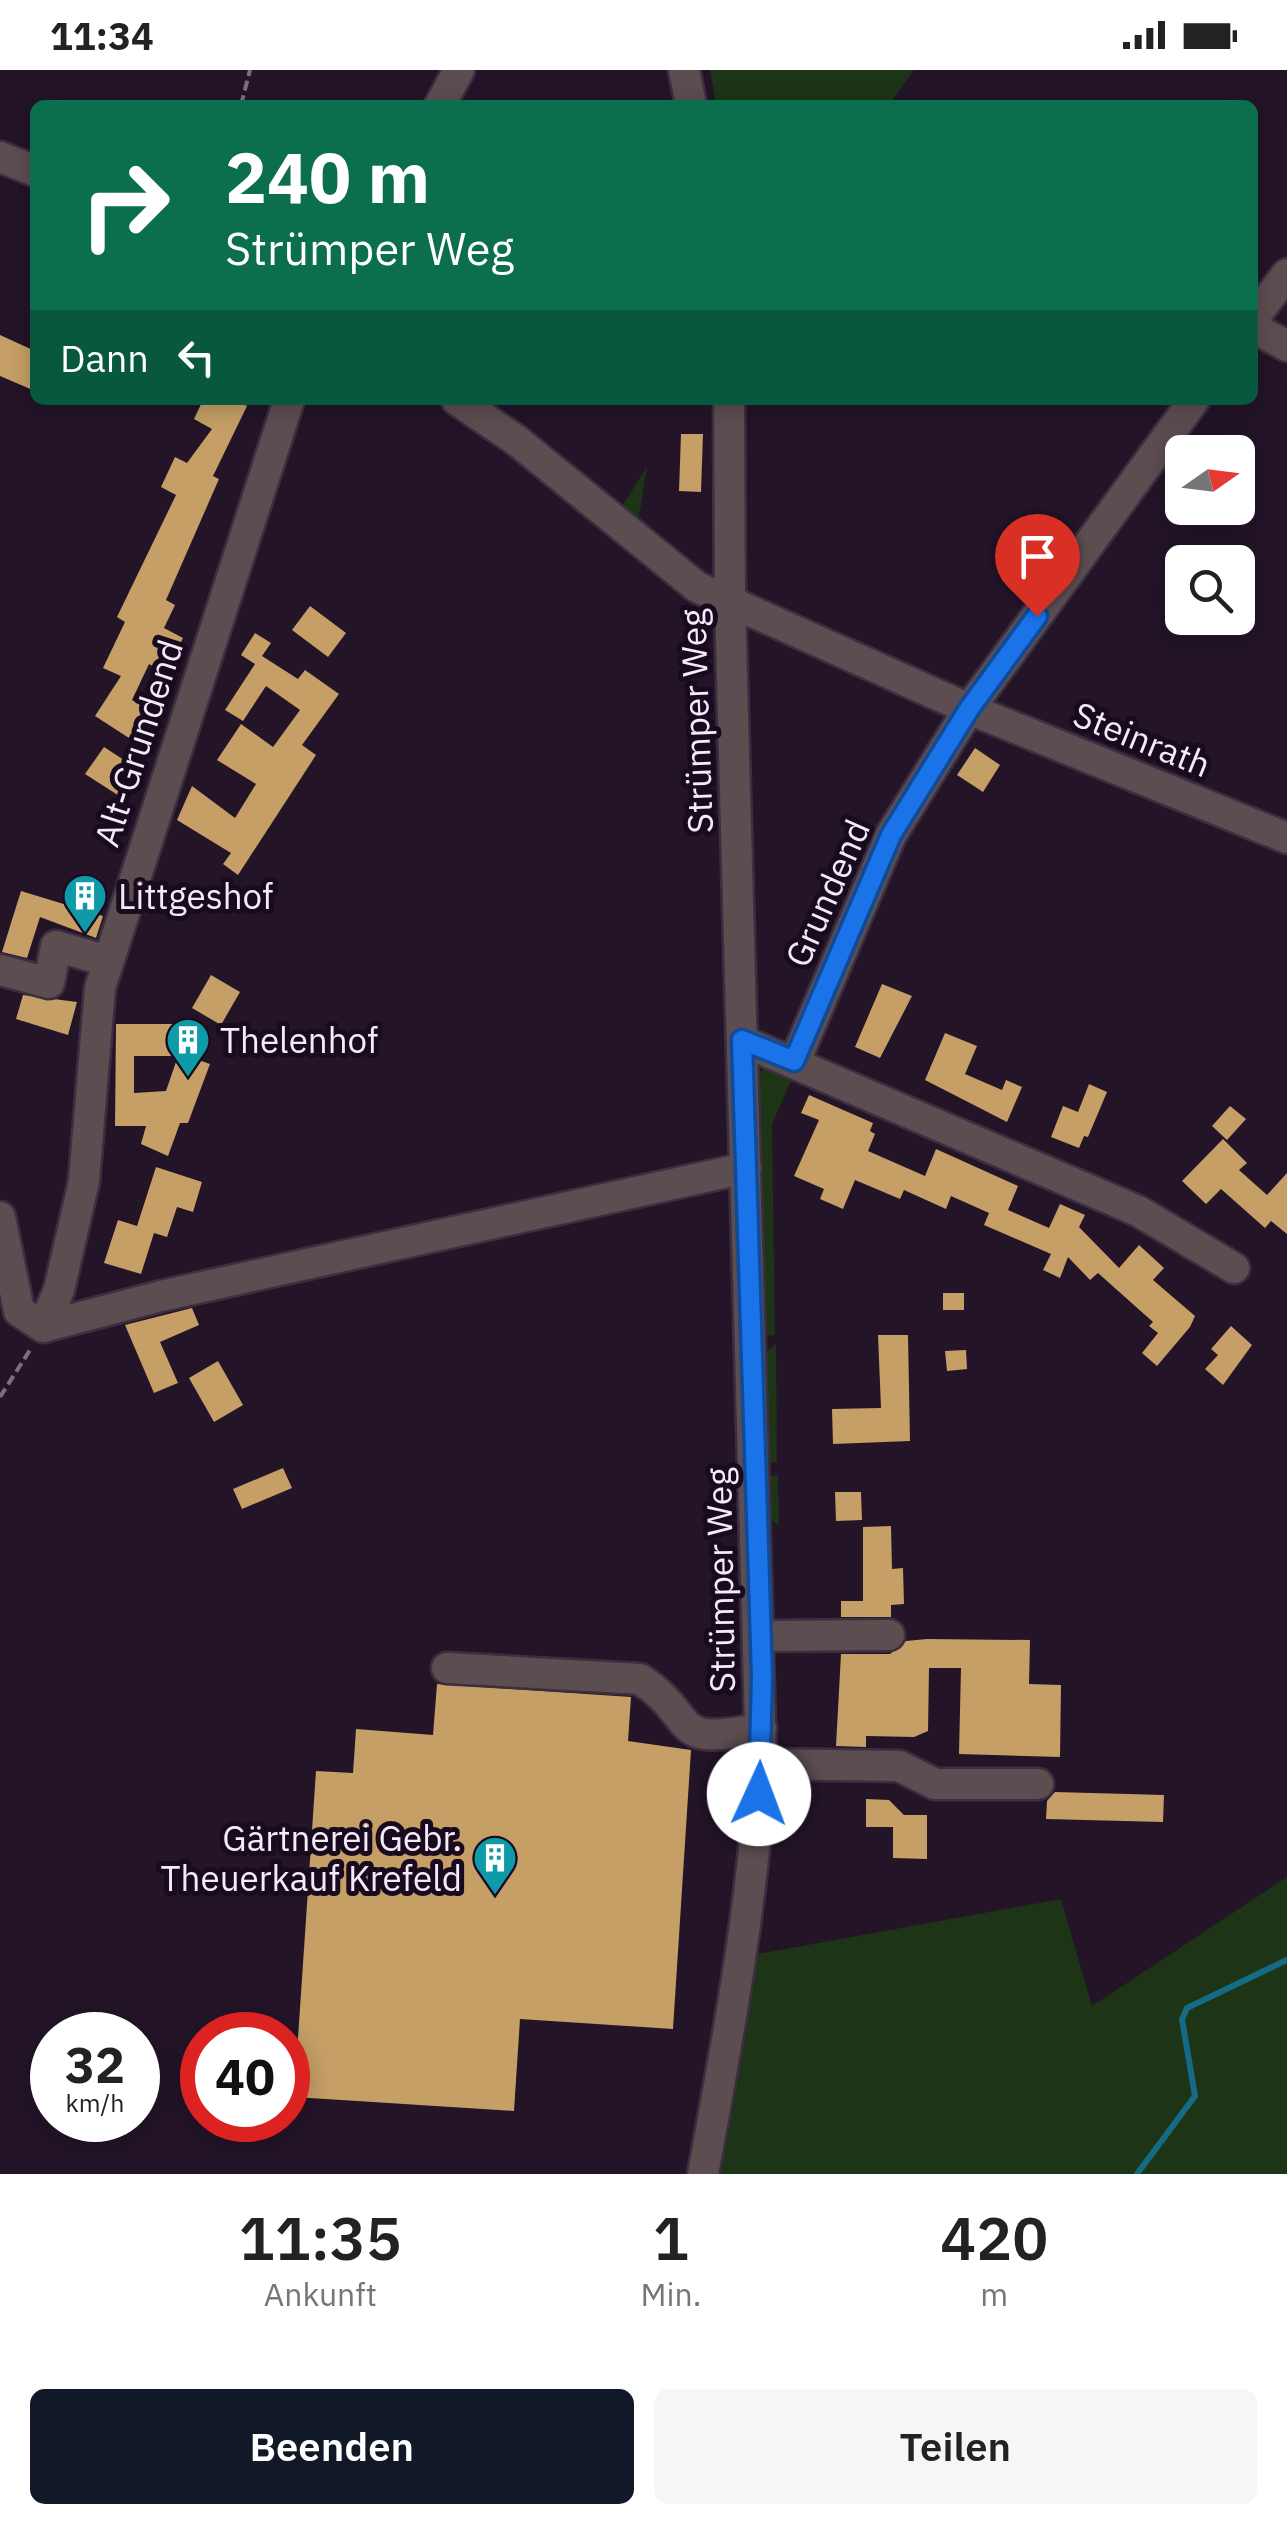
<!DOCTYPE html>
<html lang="de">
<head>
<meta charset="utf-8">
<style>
  :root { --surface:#fff; --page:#f6f6f6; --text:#222; --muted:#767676; --accent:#111827 }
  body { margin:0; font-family:"IBM Plex Sans",sans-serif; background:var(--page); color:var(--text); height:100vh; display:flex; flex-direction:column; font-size:38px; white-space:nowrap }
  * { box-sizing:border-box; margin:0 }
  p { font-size:32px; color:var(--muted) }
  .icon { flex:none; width:55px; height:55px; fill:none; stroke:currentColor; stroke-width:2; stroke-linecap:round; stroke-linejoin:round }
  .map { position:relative; height:2104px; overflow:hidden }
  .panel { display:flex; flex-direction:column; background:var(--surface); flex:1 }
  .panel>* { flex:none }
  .top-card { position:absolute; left:30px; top:30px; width:1228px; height:305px; border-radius:15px; box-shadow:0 5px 25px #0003; background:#0b6e4f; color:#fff; overflow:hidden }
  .needle { width:65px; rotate:76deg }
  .fabs { position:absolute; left:1165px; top:365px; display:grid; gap:20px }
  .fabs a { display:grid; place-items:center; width:90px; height:90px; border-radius:15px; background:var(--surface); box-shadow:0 5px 25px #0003; font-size:50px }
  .speed { position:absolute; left:30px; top:1942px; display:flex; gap:20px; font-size:50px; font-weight:700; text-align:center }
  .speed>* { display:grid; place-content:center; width:130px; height:130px; border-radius:50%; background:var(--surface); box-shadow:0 5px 25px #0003; line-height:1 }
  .speed small { font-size:25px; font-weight:400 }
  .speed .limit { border:15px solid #d22; background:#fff; color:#111 }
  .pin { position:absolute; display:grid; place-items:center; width:85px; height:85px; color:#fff; margin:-102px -42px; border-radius:50% 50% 50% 0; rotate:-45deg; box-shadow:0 0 10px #0007 }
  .pin .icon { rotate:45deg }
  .me { position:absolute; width:110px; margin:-55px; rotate:2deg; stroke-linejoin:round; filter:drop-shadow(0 0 8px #0008) }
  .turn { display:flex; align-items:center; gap:35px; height:210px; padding:0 30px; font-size:45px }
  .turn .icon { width:130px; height:130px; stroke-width:2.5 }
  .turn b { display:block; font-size:70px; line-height:85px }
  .then { display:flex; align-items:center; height:95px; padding:0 30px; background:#0003; gap:20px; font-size:38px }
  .eta { display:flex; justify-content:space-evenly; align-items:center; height:170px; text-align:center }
  .eta b { font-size:60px; font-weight:600; line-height:70px }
  .action { display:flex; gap:20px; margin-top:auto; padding:20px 30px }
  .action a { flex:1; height:115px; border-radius:15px; background:var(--accent); color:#fff; font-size:40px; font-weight:600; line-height:115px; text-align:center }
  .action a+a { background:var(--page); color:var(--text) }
  .status { display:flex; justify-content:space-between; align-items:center; height:70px; padding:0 50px; background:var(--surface); direction:ltr }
  .status svg { height:28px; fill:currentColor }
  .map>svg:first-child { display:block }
</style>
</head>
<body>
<div class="status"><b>11:34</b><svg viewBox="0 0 49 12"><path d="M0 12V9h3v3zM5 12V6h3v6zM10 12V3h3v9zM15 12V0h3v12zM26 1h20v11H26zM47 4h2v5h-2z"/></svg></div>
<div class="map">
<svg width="1287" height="2104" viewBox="0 0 1287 2104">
  <rect width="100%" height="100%" fill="#231428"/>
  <path fill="#1d3416" d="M 710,0 L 914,0 L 889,35 L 716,35 Z
    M 524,361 L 623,435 L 647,397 L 637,459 Z
    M 766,995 L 796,999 L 772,1054 L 775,1265 L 768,1266 L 760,1252 L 752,1014 Z
    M 776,1274 L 777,1392 L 769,1392 L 764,1381 L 762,1285 Z
    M 778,1405 L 779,1456 L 766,1446 L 765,1418 L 770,1406 Z
    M 1287,1807 L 1287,2104 L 710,2104 L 752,1885 L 1061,1829 L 1092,1936 Z"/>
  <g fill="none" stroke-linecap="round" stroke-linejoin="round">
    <path stroke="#156b86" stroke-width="6" d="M 1137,2104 L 1195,2026 L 1182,1949 L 1187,1938 L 1287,1890"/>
  </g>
  <path fill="#c59f66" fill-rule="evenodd" d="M 0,265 L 35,281 L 35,321 L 0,306 Z
    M 203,330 L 235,330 L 247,336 L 213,406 L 219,409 L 166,530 L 175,535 L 164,558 L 183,568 L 166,603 L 149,594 L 132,630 L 147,639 L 129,668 L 95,646 L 121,606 L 103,598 L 125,552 L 117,547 L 176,425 L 161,417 L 175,387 L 187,393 L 212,359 L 194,349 Z
    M 681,364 L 703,364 L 701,422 L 679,421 Z
    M 310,536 L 346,563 L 328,587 L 292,560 Z
    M 255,563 L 271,573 L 262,586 L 298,609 L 305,600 L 339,624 L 302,675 L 316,685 L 238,805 L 223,794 L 231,783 L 177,750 L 192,716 L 235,748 L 256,714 L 217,690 L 241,654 L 273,677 L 300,640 L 266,616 L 243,651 L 225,640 L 255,594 L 241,585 Z
    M 104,677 L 141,701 L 124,729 L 85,704 Z
    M 975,678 L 1000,695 L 983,722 L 957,705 Z
    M 21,821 L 103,846 L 96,868 L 40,847 L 27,888 L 2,882 Z
    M 211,905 L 240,922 L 221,955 L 192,938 Z
    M 882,914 L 912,926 L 880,988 L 855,977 Z
    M 23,925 L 77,932 L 68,965 L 16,949 Z
    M 116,954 L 186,954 L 184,985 L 210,994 L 188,1053 L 180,1053 L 168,1086 L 141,1074 L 146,1056 L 115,1056 ZM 134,986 L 178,986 L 166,1021 L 134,1023 Z
    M 945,963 L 977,976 L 965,1004 L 1002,1020 L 1006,1010 L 1022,1017 L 1007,1052 L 925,1010 Z
    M 1089,1014 L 1107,1022 L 1088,1067 L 1084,1066 L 1079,1078 L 1051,1067 L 1063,1036 L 1078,1042 Z
    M 809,1025 L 873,1053 L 870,1061 L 875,1064 L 868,1081 L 925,1106 L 936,1079 L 1018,1116 L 1008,1140 L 1049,1158 L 1060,1134 L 1085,1145 L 1079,1157 L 1119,1198 L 1139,1175 L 1164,1198 L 1153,1210 L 1195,1246 L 1190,1257 L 1157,1296 L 1142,1283 L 1158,1263 L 1149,1256 L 1153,1252 L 1098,1203 L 1090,1210 L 1068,1187 L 1060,1208 L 1043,1200 L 1051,1184 L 984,1155 L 989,1143 L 951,1126 L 946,1139 L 904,1120 L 900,1129 L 855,1110 L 843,1139 L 820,1129 L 824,1119 L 794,1106 L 819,1050 L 801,1043 Z
    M 1230,1036 L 1246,1049 L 1227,1070 L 1212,1056 Z
    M 1223,1069 L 1247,1093 L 1239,1100 L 1267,1125 L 1287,1103 L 1287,1164 L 1271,1151 L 1265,1158 L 1221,1119 L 1206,1134 L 1182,1111 Z
    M 156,1097 L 202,1112 L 193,1142 L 177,1137 L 167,1167 L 154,1163 L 141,1204 L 104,1193 L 118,1150 L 137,1156 Z
    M 943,1223 L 964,1223 L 964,1240 L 943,1240 Z
    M 192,1238 L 199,1255 L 160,1272 L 178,1313 L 154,1323 L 125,1255 Z
    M 1231,1256 L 1252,1275 L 1223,1315 L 1205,1299 L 1218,1285 L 1211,1279 Z
    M 878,1265 L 908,1265 L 910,1371 L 833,1374 L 832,1339 L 881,1338 Z
    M 966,1280 L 967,1299 L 947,1301 L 945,1281 Z
    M 218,1291 L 243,1335 L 214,1352 L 189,1308 Z
    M 283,1398 L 292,1418 L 242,1439 L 233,1419 Z
    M 835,1422 L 861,1422 L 862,1450 L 836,1451 Z
    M 891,1456 L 892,1499 L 903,1498 L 904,1534 L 891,1535 L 891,1547 L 841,1547 L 841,1531 L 863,1531 L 863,1457 Z
    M 927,1569 L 1030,1570 L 1029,1614 L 1061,1615 L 1060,1687 L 959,1684 L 961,1598 L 929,1598 L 928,1661 L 914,1667 L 866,1666 L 866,1677 L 836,1676 L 841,1584 L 890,1584 L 906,1571 Z
    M 437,1614 L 631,1627 L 628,1671 L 691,1680 L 673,1959 L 520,1949 L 514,2041 L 294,2027 L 316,1701 L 353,1703 L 356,1659 L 433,1665 Z
    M 1055,1722 L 1164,1725 L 1163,1752 L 1046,1749 L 1047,1731 Z
    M 866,1729 L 889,1730 L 904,1745 L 927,1745 L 927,1789 L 893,1788 L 893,1757 L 866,1757 Z"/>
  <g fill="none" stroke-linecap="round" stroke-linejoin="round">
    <defs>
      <path id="minor" d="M 684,0 L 691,35
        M 440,35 L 459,0
        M 0,87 L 35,101
        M 1252,250 L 1287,204
        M 1252,257 L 1287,276
        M 457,330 L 516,370 L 697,517 L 969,639 L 1194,330
        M 0,900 L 49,913 L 56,876 L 107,891
        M 742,971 L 1138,1141 L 1234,1198
        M 795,991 L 891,765 L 969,639 L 1287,768
        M 0,1147 L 19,1241 L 43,1257 L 161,1226 L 746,1098
        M 43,1257 L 59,1220 L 84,1111 L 100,918 L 289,330
        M 761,1566 L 889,1565
        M 447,1598 L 640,1609 C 701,1650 666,1678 761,1658
        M 761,1694 L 899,1696 L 935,1714 L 1038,1714
        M 703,2104 C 728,1968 753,1833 761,1694 L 730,533 L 729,330"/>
    </defs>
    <use href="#minor" stroke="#3c2e41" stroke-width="35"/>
    <path stroke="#7b6e7f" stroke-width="4" stroke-dasharray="10 5" stroke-linecap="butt" d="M 241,35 L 250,0
      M 0,1327 L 30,1280"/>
    <use href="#minor" stroke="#5c4d50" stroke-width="30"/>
  </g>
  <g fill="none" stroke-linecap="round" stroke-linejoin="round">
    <defs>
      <path id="route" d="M 759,1724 L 762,1606 L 742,970 L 794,991 L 891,765 L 969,639 L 1037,546"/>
    </defs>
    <use href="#route" stroke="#114b97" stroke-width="25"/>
    <use href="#route" stroke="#1a73e8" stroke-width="18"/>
  </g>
  <defs>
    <symbol id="building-pin" viewBox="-11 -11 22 30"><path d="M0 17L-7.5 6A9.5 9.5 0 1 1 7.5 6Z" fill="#0f9aa8" stroke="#190b1f"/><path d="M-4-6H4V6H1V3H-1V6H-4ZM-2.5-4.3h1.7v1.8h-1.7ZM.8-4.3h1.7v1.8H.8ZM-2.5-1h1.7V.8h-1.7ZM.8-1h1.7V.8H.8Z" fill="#fff"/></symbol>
  </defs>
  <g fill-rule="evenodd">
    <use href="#building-pin" x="60" y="801" width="50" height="68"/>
    <use href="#building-pin" x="163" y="945" width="50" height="68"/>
    <use href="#building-pin" x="470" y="1763" width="50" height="68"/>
  </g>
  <g text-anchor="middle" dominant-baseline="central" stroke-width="10" stroke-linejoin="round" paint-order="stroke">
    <g font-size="35" fill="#f4eaf8" stroke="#190b1f">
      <text transform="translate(696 651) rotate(-92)">Strümper Weg</text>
      <text transform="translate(1142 669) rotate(22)">Steinrath</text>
      <text transform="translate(138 673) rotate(-72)">Alt-Grundend</text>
      <text transform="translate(827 823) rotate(-66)">Grundend</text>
      <text transform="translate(720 1510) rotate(-91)">Strümper Weg</text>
    </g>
    <g font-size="35" fill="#f4eaf8" stroke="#190b1f" text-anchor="start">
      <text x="118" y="826">Littgeshof</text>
      <text x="220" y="970">Thelenhof</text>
      <text x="462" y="1768" text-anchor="end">Gärtnerei Gebr.<tspan x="462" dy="40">Theuerkauf Krefeld</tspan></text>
    </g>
  </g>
</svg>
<div class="fabs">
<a><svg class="needle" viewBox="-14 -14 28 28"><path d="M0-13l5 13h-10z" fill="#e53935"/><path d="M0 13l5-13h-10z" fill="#767676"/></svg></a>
<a><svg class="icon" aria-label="search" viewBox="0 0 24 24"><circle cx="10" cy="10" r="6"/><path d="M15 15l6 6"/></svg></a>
</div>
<div class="speed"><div>32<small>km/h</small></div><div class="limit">40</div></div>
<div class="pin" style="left:1037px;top:546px;background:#d93025"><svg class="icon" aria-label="arrive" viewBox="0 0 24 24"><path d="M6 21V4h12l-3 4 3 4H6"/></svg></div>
<svg class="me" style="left:759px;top:1724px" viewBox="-20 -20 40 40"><circle r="19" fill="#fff"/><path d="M0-13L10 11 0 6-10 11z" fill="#1a73e8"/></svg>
<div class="top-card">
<div class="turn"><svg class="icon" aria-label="right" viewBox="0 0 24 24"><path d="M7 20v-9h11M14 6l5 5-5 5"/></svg><div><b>240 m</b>Strümper Weg</div></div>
<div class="then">Dann<svg class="icon" aria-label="left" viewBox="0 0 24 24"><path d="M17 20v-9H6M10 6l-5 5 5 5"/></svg></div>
</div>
</div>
<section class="panel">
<div class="eta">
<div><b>11:35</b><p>Ankunft</p></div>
<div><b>1</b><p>Min.</p></div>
<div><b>420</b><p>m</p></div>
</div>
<div class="action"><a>Beenden</a><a>Teilen</a></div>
</section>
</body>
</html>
